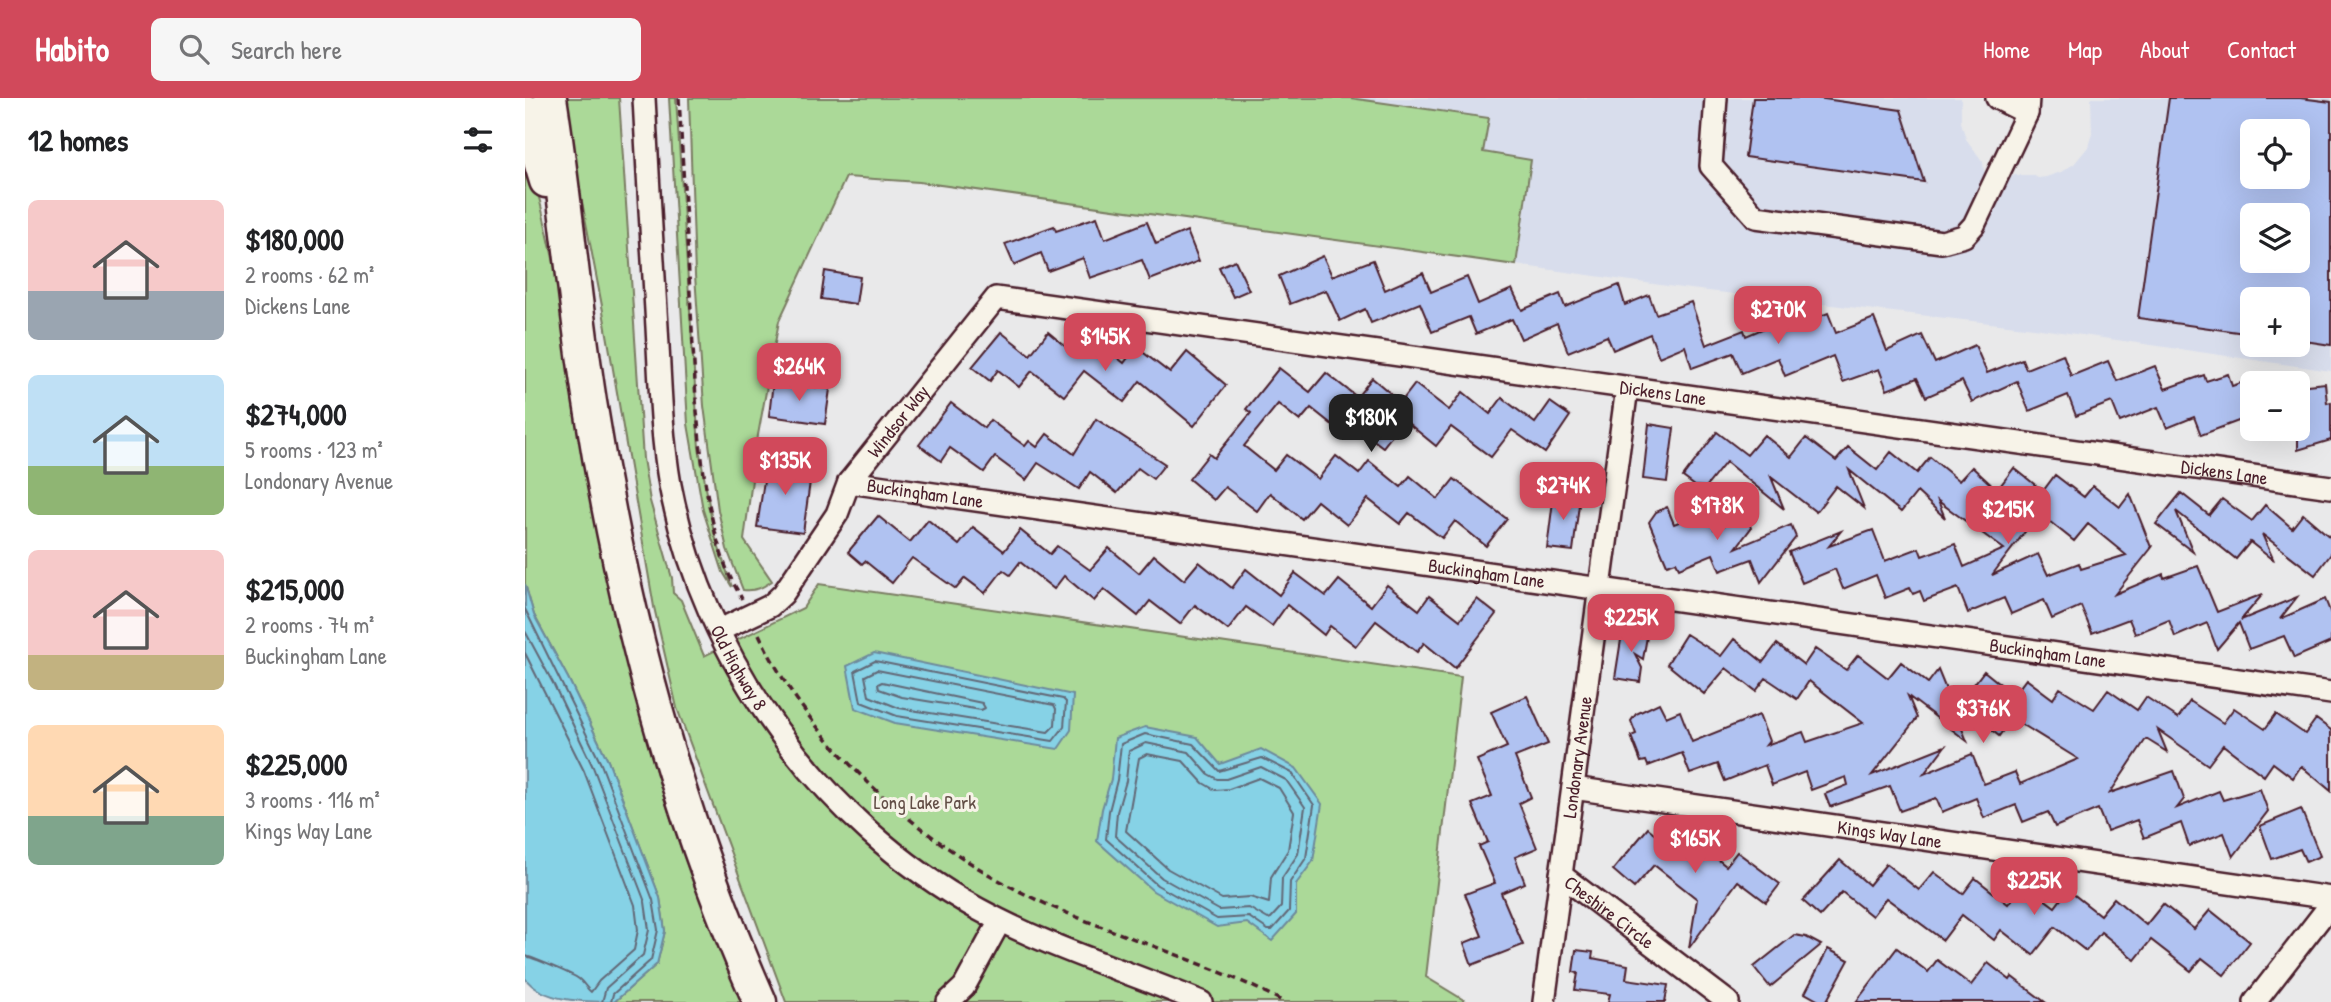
<!DOCTYPE html>
<html lang="en">
<head>
<meta charset="utf-8">
<style>
	:root { --surface:#fff; --page:#f6f6f6; --text:#202124; --muted:#757577; --accent:#d1495b }
	body { margin:0; font-family:"Patrick Hand",sans-serif; background:var(--page); color:var(--text); height:100vh; display:flex; flex-direction:column; font-size:26px; white-space:nowrap }
	* { box-sizing:border-box; margin:0 }
	p { font-size:23px; color:var(--muted) }
	.icon { flex:none; width:38px; height:38px; fill:none; stroke:currentColor; stroke-width:2; stroke-linecap:round; stroke-linejoin:round }
	.map { position:relative; flex:1; overflow:hidden }
	.panel { display:flex; flex-direction:column; background:var(--surface); width:525px }
	.panel>* { flex:none }
	.fabs { position:absolute; left:1715px; top:21px; display:grid; gap:14px }
	.fabs a { display:grid; place-items:center; width:70px; height:70px; border-radius:10px; background:var(--surface); box-shadow:0 7px 28px #0002; font-size:35px }
	.price { position:absolute; translate:-50% -60px; padding:0 16px; border-radius:14px; background:var(--accent); color:#fff; font-size:23px; line-height:46px; filter:drop-shadow(0 2px 4px #0008) }
	.price::after { content:''; position:absolute; left:50%; top:42px; width:21px; height:16px; margin-left:-10px; background:inherit; clip-path:polygon(0 0,100% 0,50% 100%) }
	.price.on { background:#222; color:#fff }
	ul { padding:0; list-style:none }
	li { display:flex; align-items:center; gap:21px; height:175px; padding:0 28px }
	li span { display:grid; place-items:center; flex:none; width:196px; height:140px; border-radius:10px; color:#555 }
	li>.icon { margin-inline-start:auto }
	span .icon { width:84px; height:84px; fill:#fffc; stroke-width:1 }
	li b { font-size:30px }
	h2 { display:flex; justify-content:space-between; align-items:center; height:84px; padding:0 28px; font-size:30px }
	header { display:flex; align-items:center; gap:42px; box-sizing:border-box; height:98px; padding:0 35px; background:var(--accent); color:#fff }
	header strong { font-size:33px }
	nav { display:flex; gap:38px; margin-inline-start:auto; font-size:24px }
	.search { width:490px; height:63px; background:var(--page); display:flex; align-items:center; gap:18px; box-sizing:border-box; padding:0 24px; border-radius:10px; color:var(--muted); font-size:26px }
	main { display:flex; flex:1; min-height:0 }
	.map>svg:first-child { display:block }
</style>
</head>
<body>
<header>
<strong>Habito</strong>
<div class="search"><svg class="icon" aria-label="search" viewBox="0 0 24 24"><circle cx="10" cy="10" r="6"/><path d="M15 15l6 6"/></svg>Search here</div>
<nav><a>Home</a><a>Map</a><a>About</a><a>Contact</a></nav>
</header>
<main>
<section class="panel">
<h2>12 homes<svg class="icon" aria-label="filters" viewBox="0 0 24 24"><path d="M4 7h16M4 17h16"/><circle cx="9" cy="7" r="2"/><circle cx="15" cy="17" r="2"/></svg></h2>
<ul>
<li><span style="background:linear-gradient(#f6c9c9 65%,#9aa5b1 0)"><svg class="icon" aria-label="home" viewBox="0 0 24 24"><path d="M3 11l9-7 9 7M6 9v11h12V9"/></svg></span><div><b>$180,000</b><p>2 rooms · 62 m²</p><p>Dickens Lane</p></div></li>
<li><span style="background:linear-gradient(#bfe0f5 65%,#8fb573 0)"><svg class="icon" aria-label="home" viewBox="0 0 24 24"><path d="M3 11l9-7 9 7M6 9v11h12V9"/></svg></span><div><b>$274,000</b><p>5 rooms · 123 m²</p><p>Londonary Avenue</p></div></li>
<li><span style="background:linear-gradient(#f6c9c9 75%,#c2b280 0)"><svg class="icon" aria-label="home" viewBox="0 0 24 24"><path d="M3 11l9-7 9 7M6 9v11h12V9"/></svg></span><div><b>$215,000</b><p>2 rooms · 74 m²</p><p>Buckingham Lane</p></div></li>
<li><span style="background:linear-gradient(#ffd9b3 65%,#7fa58c 0)"><svg class="icon" aria-label="home" viewBox="0 0 24 24"><path d="M3 11l9-7 9 7M6 9v11h12V9"/></svg></span><div><b>$225,000</b><p>3 rooms · 116 m²</p><p>Kings Way Lane</p></div></li>
</ul>
</section>
<div class="map">
<svg width="1806" height="904" viewBox="0 0 1806 904">
	<rect width="100%" height="100%" fill="#e9e9ea"/>
	<filter id="ink" filterUnits="userSpaceOnUse"><feTurbulence type="fractalNoise" baseFrequency=".0143" numOctaves="2"/><feDisplacementMap in="SourceGraphic" scale="14" xChannelSelector="R" yChannelSelector="G"/><feConvolveMatrix kernelMatrix="1 2 1 2 8 2 1 2 1" color-interpolation-filters="sRGB"/></filter>
	<g filter="url(#ink)">
		<path fill="#d8ddec" fill-rule="evenodd" d="M825,0H1436V24L1441,41L1458,64L1459,73L1483,81L1489,77H1508L1513,80L1521,79L1536,74L1549,66L1563,49L1567,35L1566,0H1806V273L1509,230L1157,190L991,167L1006,62L957,54L963,20ZM1727,33H1773V79H1727ZM1727,117H1773V163H1727ZM1727,201H1773V247H1727Z"/>
		<g fill="#abd998" stroke="#7a7c62" stroke-width="2">
			<path d="M37,0H94L118,361L125,403L147,480L148,495L156,502L179,558L278,510L294,486L936,579L901,879L942,904H261L152,610L129,509L78,213Z"/>
			<path d="M144,0H151L174,350L189,435L207,489L198,474L178,412L163,326Z"/>
			<path d="M164,0H825L964,20L958,54L1006,62L991,167L394,84L321,79L254,223L233,337L219,442L247,483C237,490 231,493 218,492L202,451L193,412L179,308L170,177Z"/>
			<path d="M0,48C48,211 61,382 98,547C125,671 166,788 217,904H89L132,866L140,833L135,800L83,663L43,580L9,517L0,486Z"/>
		</g>
		<g fill="#86d2e6" stroke="#6e8a9b" stroke-width="2">
			<path d="M0,486L9,517L43,580L83,663L135,800L140,833L132,866L89,904C61,904 17,904 0,880Z"/>
			<path d="M349,555L548,597L546,632L533,651L370,625L330,610L322,568Z"/>
			<path d="M620,629L672,639L695,666L736,651L771,670L797,706L788,763L771,786V816L747,843L722,825L692,829L628,793L572,743L577,711L586,681L590,640Z"/>
		</g>
		<g fill="none" stroke-linecap="round" stroke-linejoin="round">
			<g stroke="#626776" stroke-width="2">
				<path d="M0,511L76,666L128,802L133,832L126,862L88,896L86,904"/>
				<path d="M0,533L29,587L68,669L120,804L124,832L118,857L81,890L77,904"/>
				<path d="M0,555L59,673L110,807L113,832L109,852L74,883L66,894C61,890 59,885 54,881C49,877 7,859 0,858"/>
				<path d="M350,563L538,601L541,604L539,629L528,643L372,618L336,604L330,573Z"/>
				<path d="M352,572L529,607L531,611L530,627L523,634L374,610L344,598L340,578Z"/>
				<path d="M357,584L457,605L460,610L456,612L377,599L354,591L353,586Z"/>
				<path d="M620,636L668,646L694,673L737,660L767,675L789,707L781,760L765,784L764,813L747,832H743L724,819L692,821L632,787L581,741L584,713L592,682L596,646Z"/>
				<path d="M621,645L664,654L683,676L692,681H701L736,669L761,682L780,709L773,756L757,780L756,809L746,820L743,821L724,810L694,812L637,780L590,738L592,714L601,683L604,653Z"/>
				<path d="M622,656L658,663L678,685L690,692L704,691L734,680L754,690L769,714L763,752L746,779L744,805L725,799L697,801L643,771L601,733L614,660Z"/>
			</g>
		</g>
		<g fill="#b0c2f1" stroke="#4a1f2b" stroke-width="2" fill-rule="evenodd">
			<path d="M1228,0H1292L1376,12L1399,84L1220,59Z"/>
			<path d="M1644,0H1775L1806,4V247L1773,242V201H1727V236L1613,220ZM1727,33H1773V79H1727ZM1727,117H1773V163H1727Z"/>
			<path d="M572,119L580,141L622,124L631,146L662,133L674,163L625,182L617,162L565,180L558,160L523,173L516,155L489,167L480,146L529,128L531,133Z"/>
			<path d="M798,158L807,178L848,162L860,192L898,175L906,194L942,179L953,206L987,191L997,212L1035,196L1040,209L1094,187L1100,207L1124,197L1131,216L1166,204L1181,247L1219,232L1221,238L1263,220L1266,230L1303,215L1311,235L1349,220L1362,253L1397,237L1410,265L1450,247L1462,275L1497,261L1501,271L1538,256L1546,278L1583,263L1592,283L1630,268L1640,291L1679,277L1681,283L1703,276L1707,288L1722,283L1727,296V318L1676,337L1669,319L1642,330L1633,309L1595,324L1587,304L1551,318L1543,297L1504,313L1492,283L1447,304L1437,283L1401,299L1392,280L1362,292L1354,271L1318,284L1308,258L1260,278L1253,260L1217,275L1208,255L1167,270L1160,248L1134,259L1125,236L1088,252L1082,238L1043,254L1032,225L996,241L987,221L951,236L944,219L907,234L895,205L846,225L840,211L815,223L801,192L765,206L754,178Z"/>
			<path d="M710,162L724,192L708,199L694,169Z"/>
			<path d="M300,173L335,179L331,206L296,201Z"/>
			<path d="M476,234L505,257L523,234L553,259L568,240L599,265L611,249L645,275L662,254L701,287L669,328L615,283L599,304L559,273L539,298L507,273L494,289L473,272L465,283L447,269Z"/>
			<path d="M754,270L785,294L801,275L832,299L847,280L876,304L890,286L924,312L938,294L965,316L977,300L1010,325L1025,304L1045,318L1020,355L987,332L966,359L926,329L911,348L879,322L858,349L827,326L819,336L786,310L775,323L753,306L719,348L749,372L761,357L793,381L811,358L834,376L844,363L876,389L885,378L913,401L929,381L982,421L961,448L930,423L917,440L884,415L875,426L843,401L822,427L792,403L777,421L745,395L732,413L700,389L689,402L664,381L684,356L689,360L726,315L721,311Z"/>
			<path d="M248,284L305,291L300,326L244,318Z"/>
			<path d="M1800,285L1802,305L1806,304V342L1773,352V288Z"/>
			<path d="M426,305L459,330L465,322L500,348L504,343L512,349L522,336L549,356L571,321L640,366L628,381L613,370L592,395L565,374L554,391L513,365L501,382L470,359L459,374L425,350L416,363L394,347Z"/>
			<path d="M1124,326L1149,330L1142,384L1118,381Z"/>
			<path d="M1192,334L1222,357L1239,337L1266,359L1281,340L1311,363L1323,349L1352,372L1366,354L1392,375L1405,359L1434,383L1447,369L1472,392L1489,370L1518,393L1530,377L1559,399L1568,388L1595,409L1605,396L1626,449L1628,448L1590,496L1638,476L1639,480L1673,468L1692,514L1738,496L1716,522L1772,499L1755,521L1800,501L1806,516V544L1769,560L1759,538L1724,551L1714,525L1692,551L1682,525L1650,539L1644,522L1610,536L1604,521L1567,535L1556,508L1527,521L1519,502L1486,516L1479,500L1443,515L1433,490L1399,503L1395,493L1388,496L1385,490L1360,500L1351,477L1318,491L1310,471L1277,485L1264,454L1316,433L1304,448L1348,432L1360,463L1394,450L1397,458L1430,446L1439,469L1479,451L1413,403L1420,420L1392,394L1376,414L1324,372L1339,410L1311,388L1291,414L1246,379L1259,411L1201,364L1181,389L1170,388L1158,379ZM1485,392L1549,443L1563,426L1601,457L1556,471L1554,465L1523,477L1513,456L1467,477L1502,431Z"/>
			<path d="M242,363L287,369L278,435L232,429Z"/>
			<path d="M1029,395L1055,399L1048,453L1022,450Z"/>
			<path d="M1656,395L1684,417L1697,401L1727,423L1740,407L1767,430L1778,416L1806,440V456L1790,477L1737,436L1749,463L1725,444L1711,461L1651,413L1668,454L1631,426Z"/>
			<path d="M1142,409L1149,426L1182,413L1189,431L1222,419L1226,430L1211,450L1266,427L1271,439L1236,484L1227,461L1195,473L1188,456L1154,470L1151,464L1142,467L1124,424L1131,414Z"/>
			<path d="M353,418L385,444L403,422L434,447L448,429L479,453L495,432L525,456L532,448L565,472L584,450L614,475L629,457L659,482L674,464L707,490L721,471L754,497L770,475L801,498L814,482L846,508L862,487L894,512L904,498L935,522L952,501L971,516L930,570L899,545L892,554L851,523L831,548L805,528L799,537L762,507L747,528L721,509L703,532L670,507L655,526L625,503L613,518L579,491L569,503L539,478L529,491L495,464L485,477L478,472L460,495L440,480L431,491L387,460L367,485L340,463L337,466L323,454Z"/>
			<path d="M1098,529L1123,533L1118,561L1110,556L1117,570L1115,584L1090,580Z"/>
			<path d="M1161,536L1196,558L1209,541L1238,564L1252,546L1279,567L1290,551L1321,572L1333,557L1363,580L1376,564L1403,585L1413,572L1442,643L1383,598L1392,620L1347,677L1420,648L1399,676L1447,656L1459,686L1490,674L1495,686L1553,661L1487,620L1474,638L1434,606L1459,573L1489,597L1501,581L1528,601L1535,590L1569,611L1583,592L1612,612L1621,599L1653,620L1665,603L1698,625L1709,610L1740,631L1751,616L1780,636L1791,621L1806,632V693L1776,668L1768,680L1748,665L1739,678L1698,647L1683,667L1633,632L1642,654L1621,641L1585,695L1649,673L1659,701L1652,710L1694,693L1698,702L1735,691L1743,713L1708,759L1699,735L1664,748L1656,725L1619,740L1612,722L1582,733L1573,711L1530,729L1523,714L1498,724L1491,707L1459,720L1451,700L1417,714L1411,700L1375,713L1365,688L1305,709L1300,696L1323,687L1321,679L1286,692L1280,674L1247,687L1240,667L1200,683L1193,666L1165,676L1157,655L1123,668L1121,663L1116,664L1106,638L1111,636L1106,623L1111,616L1134,605L1141,619L1155,613L1167,644L1234,617L1244,643L1241,647L1278,634L1282,644L1338,625L1284,583L1272,601L1241,580L1231,593L1201,570L1179,596L1142,566Z"/>
			<path d="M1002,598L1023,646L990,659L1006,699L994,705L1012,750L990,759L1000,785L976,795L998,847L947,867L939,845L957,838L940,796L970,785L954,748L963,744L947,706L967,698L952,662L982,649L966,614Z"/>
			<path d="M1776,711L1795,758L1781,764L1775,751L1747,761L1735,728Z"/>
			<path d="M1123,730L1160,761L1173,745L1201,768L1212,754L1255,786L1241,804L1213,783L1164,850L1172,801L1129,767L1109,790L1088,772Z"/>
			<path d="M1315,762L1344,787L1361,766L1394,792L1409,774L1438,796L1450,780L1483,806L1499,786L1530,809L1543,792L1575,817L1589,800L1621,827L1638,806L1669,831L1685,812L1725,844L1699,877L1677,860L1666,873L1626,842L1610,862L1576,834L1561,853L1530,829L1508,857L1476,832L1469,842L1437,817L1418,842L1361,800L1347,818L1317,794L1295,818L1278,803Z"/>
			<path d="M1269,837L1281,839L1296,847L1245,889L1229,869Z"/>
			<path d="M1372,850L1403,874L1412,862L1446,887L1463,865L1485,882L1487,879L1520,904H1331Z"/>
			<path d="M1303,851L1324,862L1301,904H1296L1280,895Z"/>
			<path d="M1051,852L1068,854L1067,860L1103,867L1101,881L1143,887L1140,904H1083L1085,896L1050,892L1053,875L1048,874Z"/>
		</g>
		<g fill="none" stroke-linecap="round" stroke-linejoin="round">
			<defs>
				<g id="minor">
					<path id="s1" d="M119,0C123,76 127,153 132,229C135,282 136,335 145,387C179,563 297,725 453,811C524,850 602,873 676,904"/>
					<path d="M1191,0L1186,68L1231,119L1417,144L1439,138L1449,127L1502,15L1503,0"/>
					<path d="M1472,0L1502,15"/>
					<path id="s2" d="M324,384L1806,595"/>
					<path id="s3" d="M195,532L245,508L258,496L312,416L324,384L471,200L1806,389"/>
					<path id="s4" d="M1048,690L1806,800"/>
					<path id="s5" d="M1036,777L1102,290"/>
					<path d="M423,904L439,889L475,823"/>
					<path id="s6" d="M1019,904L1036,777L1203,904"/>
					<path d="M1730,904L1806,806"/>
				</g>
				<g id="highway">
					<path d="M25,0C41,101 49,203 65,304C97,509 151,714 235,904"/>
					<path d="M0,13L21,83"/>
				</g>
			</defs>
			<use href="#minor" stroke="#4a1f2b" stroke-width="26"/>
			<use href="#highway" stroke="#4a1f2b" stroke-width="37"/>
			<g stroke="#4a1f2b" stroke-width="3.5" stroke-dasharray="7 5" stroke-linecap="butt">
				<path d="M154,0L171,302C176,359 182,419 202,472C206,482 212,491 217,501"/>
				<path d="M234,536C288,653 407,755 523,807C601,841 684,864 759,904"/>
			</g>
			<use href="#minor" stroke="#f7f3e8" stroke-width="21"/>
			<use href="#highway" stroke="#f7f3e8" stroke-width="32"/>
		</g>
	</g>
	<g text-anchor="middle" stroke-width="6" stroke-linejoin="round" paint-order="stroke">
		<g font-size="19" fill="#4a1f2b" stroke="#f7f3e8">
			<text dy="7" stroke="none"><textPath href="#s3" startOffset="1113">Dickens Lane</textPath></text>
			<text dy="7" stroke="none"><textPath href="#s3" startOffset="282">Windsor Way</textPath></text>
			<text dy="7" stroke="none"><textPath href="#s3" startOffset="1680">Dickens Lane</textPath></text>
			<text dy="7" stroke="none"><textPath href="#s2" startOffset="77">Buckingham Lane</textPath></text>
			<text dy="7" stroke="none"><textPath href="#s2" startOffset="644">Buckingham Lane</textPath></text>
			<text dy="7" stroke="none"><textPath href="#s2" startOffset="1211">Buckingham Lane</textPath></text>
			<text dy="7" stroke="none"><textPath href="#s1" startOffset="584">Old Highway 8</textPath></text>
			<text dy="7" stroke="none"><textPath href="#s5" startOffset="119">Londonary Avenue</textPath></text>
			<text dy="7" stroke="none"><textPath href="#s4" startOffset="320">Kings Way Lane</textPath></text>
			<text dy="7" stroke="none"><textPath href="#s6" startOffset="189">Cheshire Circle</textPath></text>
		</g>
		<g font-size="19" fill="#624e46" stroke="#f7f3e8">
			<text x="400" y="711">Long Lake Park</text>
		</g>
	</g>
</svg>
<div class="fabs">
<a><svg class="icon" aria-label="locate" viewBox="0 0 24 24"><circle cx="12" cy="12" r="6"/><path d="M12 2v4M12 18v4M2 12h4M18 12h4"/></svg></a>
<a><svg class="icon" aria-label="layers" viewBox="0 0 24 24"><path d="M12 4l9 5-9 5-9-5zM3 14l9 5 9-5"/></svg></a>
<a>+</a>
<a>−</a>
</div>
<b class="price" style="left:1253px;top:248px">$270K</b>
<b class="price" style="left:580px;top:275px">$145K</b>
<b class="price" style="left:274px;top:305px">$264K</b>
<b class="price on" style="left:846px;top:356px">$180K</b>
<b class="price" style="left:260px;top:399px">$135K</b>
<b class="price" style="left:1038px;top:424px">$274K</b>
<b class="price" style="left:1192px;top:444px">$178K</b>
<b class="price" style="left:1483px;top:448px">$215K</b>
<b class="price" style="left:1106px;top:556px">$225K</b>
<b class="price" style="left:1458px;top:647px">$376K</b>
<b class="price" style="left:1170px;top:777px">$165K</b>
<b class="price" style="left:1509px;top:819px">$225K</b>
</div>
</main>
</body>
</html>
